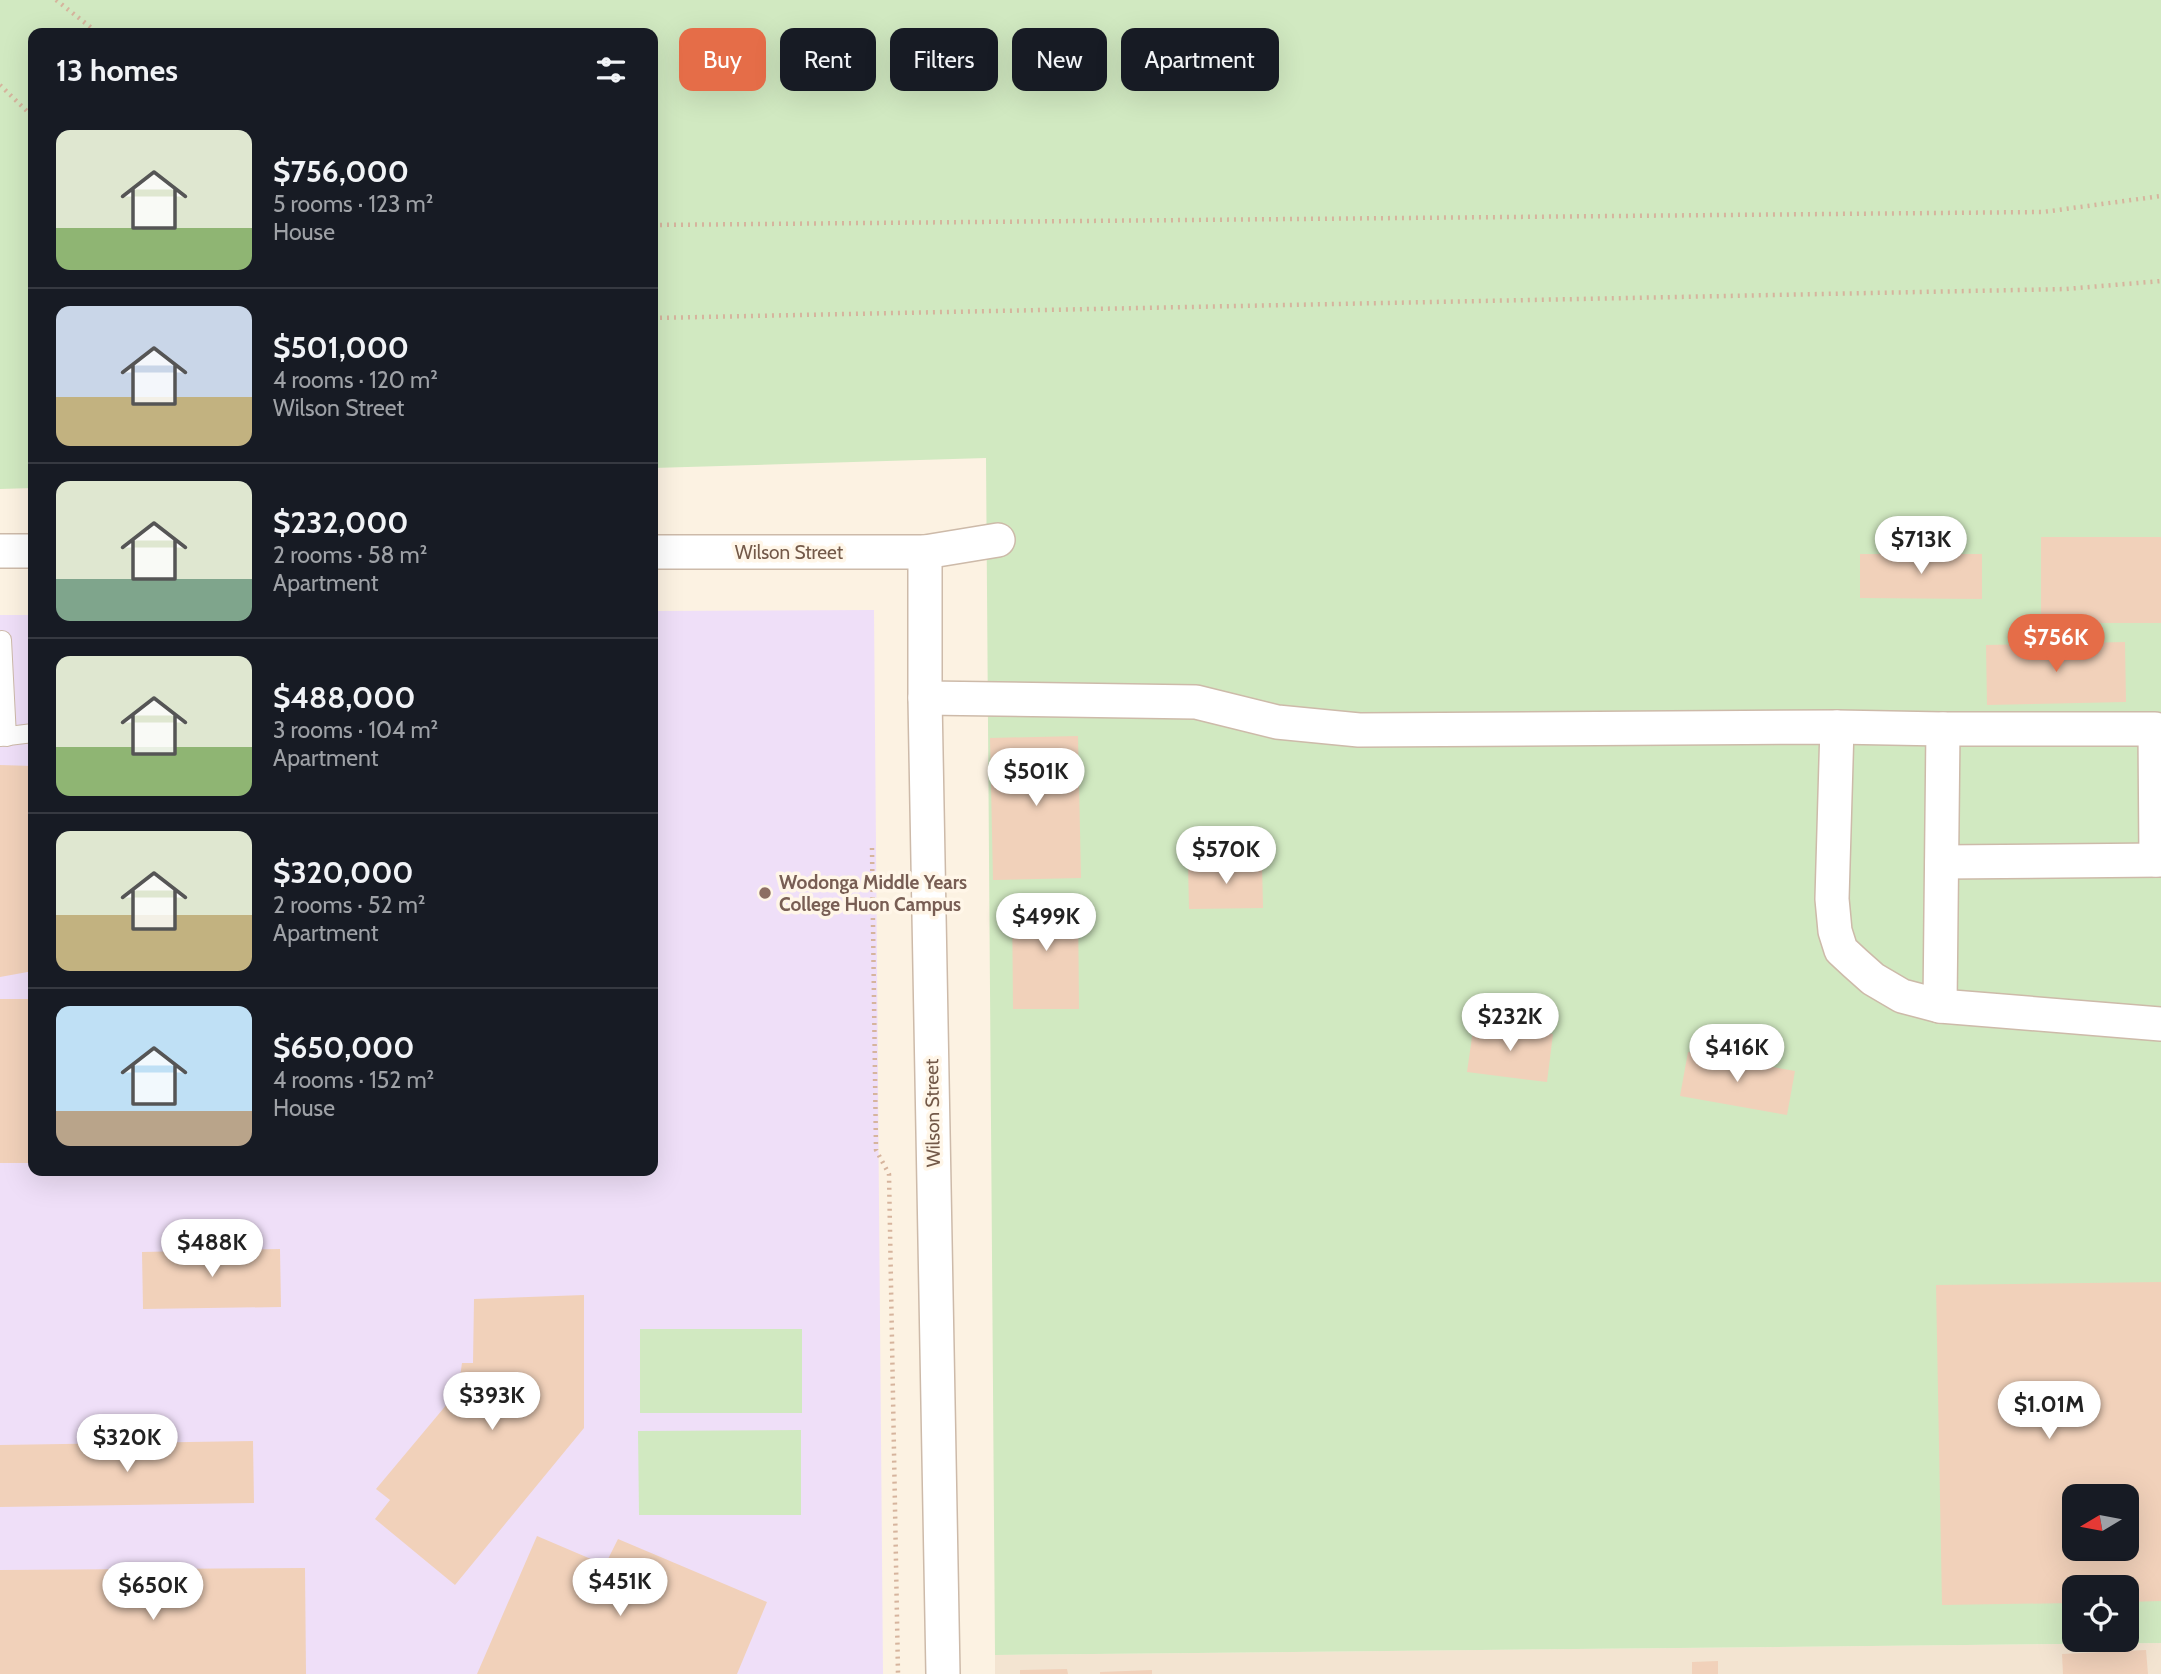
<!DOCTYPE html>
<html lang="en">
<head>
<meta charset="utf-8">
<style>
	:root { --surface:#171b24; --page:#242831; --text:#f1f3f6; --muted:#9ea1a6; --line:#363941; --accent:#e56d48 }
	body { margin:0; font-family:Cabin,sans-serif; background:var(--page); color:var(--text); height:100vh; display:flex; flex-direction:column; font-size:26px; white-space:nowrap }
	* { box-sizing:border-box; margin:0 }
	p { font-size:23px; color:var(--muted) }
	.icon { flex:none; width:38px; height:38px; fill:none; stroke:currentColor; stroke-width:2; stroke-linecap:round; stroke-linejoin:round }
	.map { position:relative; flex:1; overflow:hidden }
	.details { position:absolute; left:28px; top:28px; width:630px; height:1148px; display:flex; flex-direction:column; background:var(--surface); border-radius:14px; box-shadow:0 7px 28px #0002 }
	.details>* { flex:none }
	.banner { position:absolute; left:679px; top:28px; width:665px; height:63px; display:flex; gap:14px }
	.needle { width:46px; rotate:260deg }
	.fabs { position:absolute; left:2062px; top:1484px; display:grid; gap:14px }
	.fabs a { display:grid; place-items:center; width:77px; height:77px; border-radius:14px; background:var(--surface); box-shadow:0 7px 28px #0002; font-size:35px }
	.price { position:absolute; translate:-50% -60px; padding:0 16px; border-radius:24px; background:#fff; color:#222; font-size:23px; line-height:46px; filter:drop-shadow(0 2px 4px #0008) }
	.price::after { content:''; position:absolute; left:50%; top:42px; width:21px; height:16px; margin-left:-10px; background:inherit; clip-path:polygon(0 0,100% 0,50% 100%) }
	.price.on { background:var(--accent); color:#fff }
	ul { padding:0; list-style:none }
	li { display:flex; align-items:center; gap:21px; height:175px; padding:0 28px }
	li+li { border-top:2px solid var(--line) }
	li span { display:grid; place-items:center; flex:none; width:196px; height:140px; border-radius:14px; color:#555 }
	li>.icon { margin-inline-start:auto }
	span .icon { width:84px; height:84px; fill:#fffc; stroke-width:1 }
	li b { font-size:30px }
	h2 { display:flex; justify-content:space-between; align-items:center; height:84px; padding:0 28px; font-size:30px }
	.pill { padding:0 24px; border-radius:14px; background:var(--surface); box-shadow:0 7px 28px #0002; font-size:24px; line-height:63px }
	.pill.on { background:var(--accent); color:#fff }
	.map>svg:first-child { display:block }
</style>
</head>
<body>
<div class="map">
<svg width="2161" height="1674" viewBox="0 0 2161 1674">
	<rect width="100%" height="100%" fill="#fcf2e2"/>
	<path fill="#f3e4d1" d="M2161,1643V1674H995V1655Z"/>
	<path fill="#efdff8" d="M874,610L883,1674H0V615H33V1171H653V611Z"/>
	<g fill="#d1e9c1" fill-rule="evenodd">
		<path d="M0,0H2161V1643L995,1655L986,458L653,468V33H33V488L0,489ZM2074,1496H2126V1549H2074ZM2074,1587H2126V1640H2074Z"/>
		<rect x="640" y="1329" width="162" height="84"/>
		<path d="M801,1430V1515H639L638,1431Z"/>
	</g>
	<g fill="#f1d1ba" fill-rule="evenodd">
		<rect x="2041" y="537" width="120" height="86"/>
		<path d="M1860,554H1982V599L1860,598Z"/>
		<path d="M2125,642L2126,702L1987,705L1986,645Z"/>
		<path d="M1078,736L1081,878L993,880L990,738Z"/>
		<path d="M0,765L33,766V971L0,977Z"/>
		<path d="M1262,863L1263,908L1189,909L1188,864Z"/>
		<path d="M1012,897H1078L1079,1009H1013Z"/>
		<rect x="0" y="999" width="33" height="164"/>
		<path d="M1474,1023L1553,1034L1547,1082L1467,1072Z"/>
		<path d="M1688,1052L1795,1071L1787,1115L1680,1096Z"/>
		<path d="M280,1249L281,1307L143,1309L142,1252Z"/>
		<path d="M2161,1282V1601L2126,1602V1587H2074V1603L1942,1605L1936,1285ZM2074,1496H2126V1549H2074Z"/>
		<path d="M584,1295V1428L455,1585L375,1519L390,1500L376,1489L458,1391L462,1363H473L474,1299Z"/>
		<path d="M253,1441L254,1503L0,1507V1445Z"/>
		<path d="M537,1536L605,1565L618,1539L767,1602L737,1674H477Z"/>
		<path d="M305,1568L306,1674H0V1570Z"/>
		<path d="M2146,1650L2148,1674H2063L2062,1654Z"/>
		<path d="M1718,1661V1674H1692V1662Z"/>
		<path d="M1067,1669L1068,1674H1020V1670Z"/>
		<path d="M1152,1670V1674H1100V1672Z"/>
	</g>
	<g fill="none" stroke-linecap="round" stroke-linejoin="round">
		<defs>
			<g id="lane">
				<path d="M2,640L7,737"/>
				<path d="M0,737L33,733"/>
			</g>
			<g id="street">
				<path d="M0,551H33"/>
				<path d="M653,552H925L998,540"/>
				<path d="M925,552V698L943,1674"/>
				<path d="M925,698L1196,702L1277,722L1359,730L1837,727L1943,729H2155L2156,860"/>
				<path d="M1837,727L1832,899L1835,931L1841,950L1855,963L1873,979L1902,996L1940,1006L2161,1024"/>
				<path d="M1942,862L2161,860"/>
				<path d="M1940,1006L1943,729"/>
			</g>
		</defs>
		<use href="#lane" stroke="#cdbaa9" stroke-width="20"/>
		<use href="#street" stroke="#cdbaa9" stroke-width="36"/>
		<g stroke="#d6b49d" stroke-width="4.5" stroke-dasharray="2 5" stroke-linecap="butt">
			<path d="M56,0L98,33"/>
			<path d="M0,85L33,117"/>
			<path d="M653,225L2043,212L2161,196"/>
			<path d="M653,318L2066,289L2161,281"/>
			<path d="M872,848L876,1150L889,1174L898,1674"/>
		</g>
		<use href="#lane" stroke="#fff" stroke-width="18"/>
		<use href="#street" stroke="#fff" stroke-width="33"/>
	</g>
	<circle fill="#8d6e63" stroke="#fff6e8" stroke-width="2.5" cx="765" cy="893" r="7"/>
	<g text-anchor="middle" stroke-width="7" stroke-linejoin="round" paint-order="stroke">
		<g font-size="19" fill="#735949" stroke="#fff6e8">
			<text x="789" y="559">Wilson Street</text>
			<text transform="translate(932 1113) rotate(-91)" y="7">Wilson Street</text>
		</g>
		<g font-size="19" font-weight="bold" fill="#785e54" stroke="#fff6e8" text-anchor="start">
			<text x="779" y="889">Wodonga Middle Years<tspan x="779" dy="22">College Huon Campus</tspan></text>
		</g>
	</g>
</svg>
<div class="fabs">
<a><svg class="needle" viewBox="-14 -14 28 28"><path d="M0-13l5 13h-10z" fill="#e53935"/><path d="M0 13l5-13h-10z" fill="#9ea1a6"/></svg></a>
<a><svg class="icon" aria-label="locate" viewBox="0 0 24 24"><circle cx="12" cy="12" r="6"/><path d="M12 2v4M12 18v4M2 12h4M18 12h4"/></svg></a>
</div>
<b class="price" style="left:1921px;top:576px">$713K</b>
<b class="price on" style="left:2056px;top:674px">$756K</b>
<b class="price" style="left:1036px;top:808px">$501K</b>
<b class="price" style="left:1226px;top:886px">$570K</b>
<b class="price" style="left:1046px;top:953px">$499K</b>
<b class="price" style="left:1510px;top:1053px">$232K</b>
<b class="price" style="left:1737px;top:1084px">$416K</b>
<b class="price" style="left:212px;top:1279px">$488K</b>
<b class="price" style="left:492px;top:1432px">$393K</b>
<b class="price" style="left:2049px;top:1441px">$1.01M</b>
<b class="price" style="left:127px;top:1474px">$320K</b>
<b class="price" style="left:620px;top:1618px">$451K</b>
<b class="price" style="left:153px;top:1622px">$650K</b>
<div class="banner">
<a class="pill on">Buy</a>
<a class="pill">Rent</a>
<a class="pill">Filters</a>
<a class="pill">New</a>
<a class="pill">Apartment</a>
</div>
<section class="details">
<h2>13 homes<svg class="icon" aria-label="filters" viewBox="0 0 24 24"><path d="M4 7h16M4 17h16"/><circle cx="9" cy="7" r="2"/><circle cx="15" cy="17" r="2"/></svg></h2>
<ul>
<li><span style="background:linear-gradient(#dfe7d0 70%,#8fb573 0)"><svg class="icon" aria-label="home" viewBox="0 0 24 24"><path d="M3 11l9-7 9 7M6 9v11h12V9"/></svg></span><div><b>$756,000</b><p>5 rooms · 123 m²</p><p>House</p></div></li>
<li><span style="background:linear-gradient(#c9d6e8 65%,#c2b280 0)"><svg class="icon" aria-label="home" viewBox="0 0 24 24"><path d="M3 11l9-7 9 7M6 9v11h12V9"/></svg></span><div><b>$501,000</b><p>4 rooms · 120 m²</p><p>Wilson Street</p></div></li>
<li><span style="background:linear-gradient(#dfe7d0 70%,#7fa58c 0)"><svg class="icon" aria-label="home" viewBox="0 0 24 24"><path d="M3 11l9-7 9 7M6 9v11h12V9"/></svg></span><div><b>$232,000</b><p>2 rooms · 58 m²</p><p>Apartment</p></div></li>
<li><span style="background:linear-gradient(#dfe7d0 65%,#8fb573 0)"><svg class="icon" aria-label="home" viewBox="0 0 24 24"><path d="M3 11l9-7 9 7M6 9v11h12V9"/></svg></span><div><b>$488,000</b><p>3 rooms · 104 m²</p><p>Apartment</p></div></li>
<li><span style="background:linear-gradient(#dfe7d0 60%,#c2b280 0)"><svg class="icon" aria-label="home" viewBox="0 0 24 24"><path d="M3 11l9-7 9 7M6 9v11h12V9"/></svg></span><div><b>$320,000</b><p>2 rooms · 52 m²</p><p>Apartment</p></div></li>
<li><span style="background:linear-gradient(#bfe0f5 75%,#b9a48a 0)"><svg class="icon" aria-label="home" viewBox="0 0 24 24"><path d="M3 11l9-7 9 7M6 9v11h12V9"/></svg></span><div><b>$650,000</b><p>4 rooms · 152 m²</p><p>House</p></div></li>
</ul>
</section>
</div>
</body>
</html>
